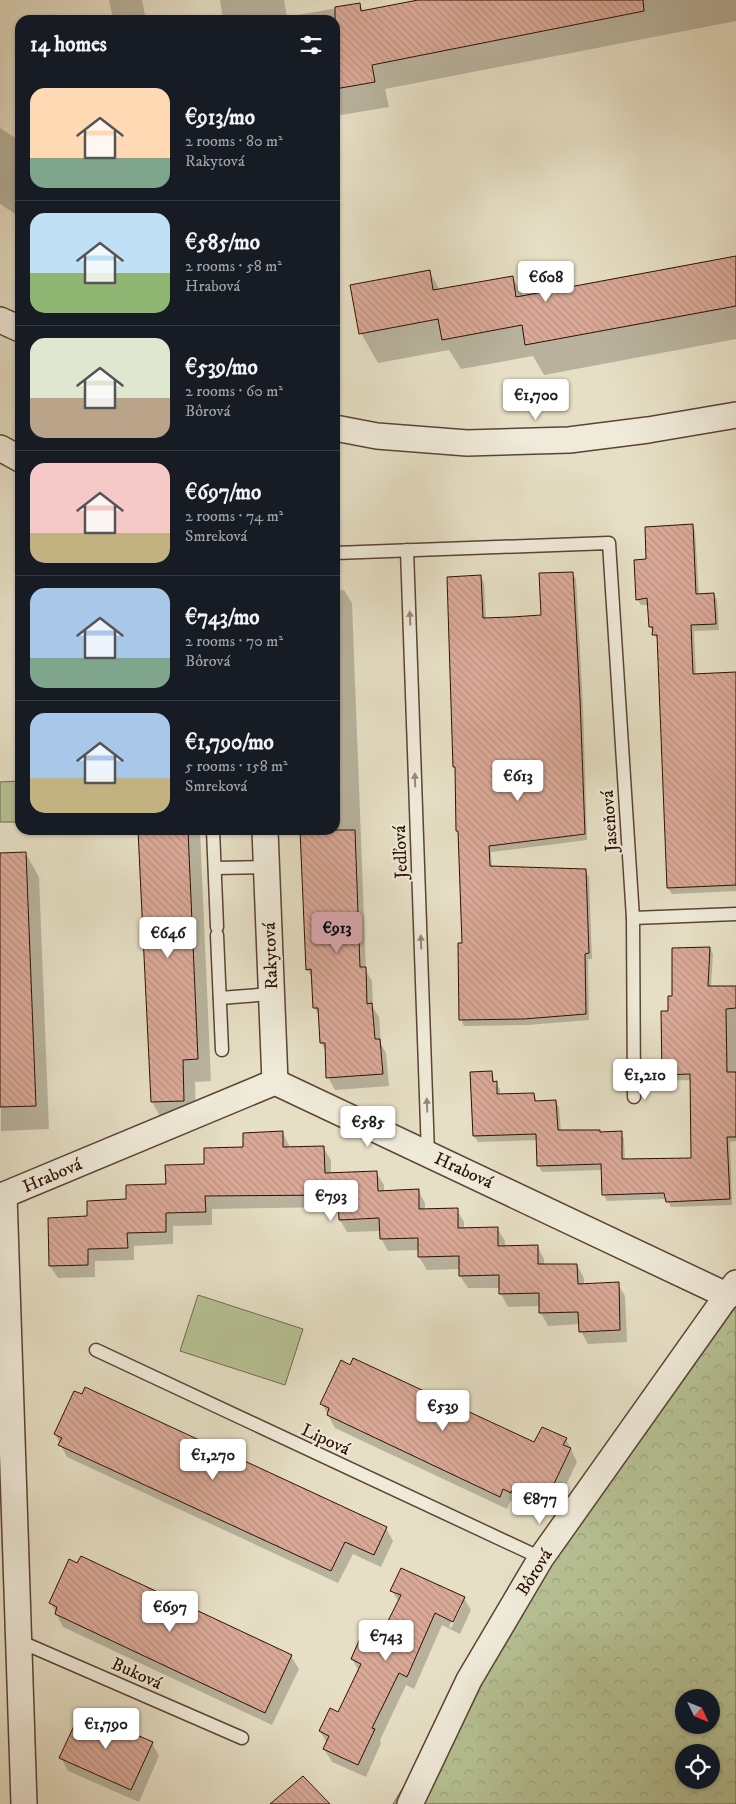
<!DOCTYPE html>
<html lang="en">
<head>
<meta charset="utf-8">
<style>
	:root { --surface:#171b24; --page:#242831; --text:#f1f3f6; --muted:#9ea1a6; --line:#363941; --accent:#c59692 }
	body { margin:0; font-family:"IM FELL DW Pica",serif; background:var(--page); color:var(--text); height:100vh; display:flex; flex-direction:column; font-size:19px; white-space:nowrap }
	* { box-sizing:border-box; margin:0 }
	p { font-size:16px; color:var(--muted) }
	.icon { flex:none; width:28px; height:28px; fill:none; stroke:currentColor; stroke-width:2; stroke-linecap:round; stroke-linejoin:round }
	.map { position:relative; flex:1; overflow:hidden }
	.side { position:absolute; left:15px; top:15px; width:325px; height:820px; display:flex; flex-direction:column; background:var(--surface); border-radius:15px; box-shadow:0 1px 4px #0004 }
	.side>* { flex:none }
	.needle { width:32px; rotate:133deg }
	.controls { position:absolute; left:675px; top:1689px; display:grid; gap:10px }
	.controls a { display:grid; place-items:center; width:45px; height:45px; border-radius:50%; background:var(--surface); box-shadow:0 1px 4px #0004; font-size:25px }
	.price { position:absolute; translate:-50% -42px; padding:0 11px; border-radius:5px; background:#fff; color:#222; font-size:16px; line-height:32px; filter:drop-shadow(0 1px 2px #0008) }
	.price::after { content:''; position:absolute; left:50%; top:30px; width:15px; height:11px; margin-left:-8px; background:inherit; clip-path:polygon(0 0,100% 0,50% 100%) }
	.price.active { background:var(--accent); color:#111 }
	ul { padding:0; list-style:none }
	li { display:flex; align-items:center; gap:15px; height:125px; padding:0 15px }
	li+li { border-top:1px solid var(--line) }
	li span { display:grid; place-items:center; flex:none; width:140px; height:100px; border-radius:15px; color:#555 }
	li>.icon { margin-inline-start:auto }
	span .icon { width:60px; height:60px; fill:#fffc; stroke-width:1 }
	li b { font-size:21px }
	h2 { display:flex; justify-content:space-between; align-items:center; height:60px; padding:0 15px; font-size:21px }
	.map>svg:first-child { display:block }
</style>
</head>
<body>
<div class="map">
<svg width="736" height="1804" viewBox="0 0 736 1804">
	<defs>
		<pattern id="forest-crowns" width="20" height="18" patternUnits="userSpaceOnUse" patternTransform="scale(1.25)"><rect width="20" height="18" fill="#b6c194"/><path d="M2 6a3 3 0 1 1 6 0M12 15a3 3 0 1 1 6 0" fill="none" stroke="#9da57e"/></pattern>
		<pattern id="building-back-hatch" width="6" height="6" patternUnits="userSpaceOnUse" patternTransform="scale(1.25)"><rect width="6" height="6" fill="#daa998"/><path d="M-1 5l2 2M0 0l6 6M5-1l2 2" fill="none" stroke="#bb9081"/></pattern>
	</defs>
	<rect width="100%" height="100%" fill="#e6dfc5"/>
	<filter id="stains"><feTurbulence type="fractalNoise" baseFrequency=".004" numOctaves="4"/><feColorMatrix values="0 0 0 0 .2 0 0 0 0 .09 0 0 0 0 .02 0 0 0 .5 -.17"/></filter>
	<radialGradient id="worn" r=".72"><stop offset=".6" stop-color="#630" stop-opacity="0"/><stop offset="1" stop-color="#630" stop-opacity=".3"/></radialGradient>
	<g fill="#b6c194" stroke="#72694b">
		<path d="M20,781V822H0V782Z"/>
		<path d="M198,1295L303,1329L285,1385L180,1351Z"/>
	</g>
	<path fill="url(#forest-crowns)" stroke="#72694b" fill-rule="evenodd" d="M736,1290V1804H393L535,1573ZM684,1698H711V1725H684ZM684,1752H711V1780H684Z"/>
	<g fill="#0003" fill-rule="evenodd">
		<path d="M109,0H142L146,20H113Z"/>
		<path d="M220,0H284L287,17L359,4L364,12L425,0H736V21L385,89L389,107L335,116V20H223Z"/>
		<path d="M0,128L20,141V217L0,204Z"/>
		<path d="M736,257V339L544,375L533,356L461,369L449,350L378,363L361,333L429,271L440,290L512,277L524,297Z"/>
		<path d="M692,525L695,531L699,595L714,594L717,600L719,630L694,631L696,675L736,673V891L672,894L668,888L658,641L650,627L649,605H641L637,599L647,561Z"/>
		<path d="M572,573L576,579L583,706L587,840L491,852L492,868L585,870L589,877L592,959H588L589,1020L528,1025L464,1026L461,1019L464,944L459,834L458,831L481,576L484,583L486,619L542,616Z"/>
		<path d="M344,590L352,603L366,971L372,981L373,1008L379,1017L381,1044L386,1053L389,1086L335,1090L328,1077L326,1052L321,1042L320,1017L314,1007L313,979L307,969L302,830H335V591Z"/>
		<path d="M140,830H200L211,1081L195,1082L196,1123L165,1125L152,1102Z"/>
		<path d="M26,854L39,877L49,1129L1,1131L0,855Z"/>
		<path d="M710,948L713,954L711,987H736V1141L730,1142L732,1205L671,1207L667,1199L607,1201L604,1195L602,1170L542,1172L539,1166L538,1140L478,1142L474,1136L491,1073L495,1083L500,1089V1096L534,1094L537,1102L555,1101L559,1107L561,1132H621L624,1139L625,1161L692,1159V1080L667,1081L664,1075L669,1012L673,997Z"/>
		<path d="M282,1132L289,1145V1148L323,1147L331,1160V1174L376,1172L384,1185V1192L418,1190L425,1203V1210H457L464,1222V1229L497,1228L505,1241V1247L537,1246L544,1259V1265H577L584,1278V1285L618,1284L625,1296L627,1342L588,1344L581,1331L580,1324L548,1326L541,1313L540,1306L508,1307L501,1294L500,1288H468L460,1276V1269L427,1270L419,1257V1250L388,1251L381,1238V1231L347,1232L340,1220L339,1207L212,1209V1225L173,1226V1244L134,1246V1260L95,1261V1277L58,1278L50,1266L89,1218L167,1185L206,1165Z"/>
		<path d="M322,1404L535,1444L566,1439L577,1462L557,1504L550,1501L547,1507L522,1496L518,1505L510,1501L507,1509L335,1428Z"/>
		<path d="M55,1434L386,1528L393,1541L381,1567L353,1554L338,1583L67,1457Z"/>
		<path d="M392,1591L464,1598L471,1610L460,1634L442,1625L414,1689L406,1685L380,1740L381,1743L366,1777L332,1762L324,1749L327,1743L320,1731L338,1713L359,1671L352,1659L378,1645L399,1602ZM460,1604H463L451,1628L449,1627Z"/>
		<path d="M51,1603L291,1656L299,1669L272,1725L63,1627Z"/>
		<path d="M152,1743L159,1756L139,1802L68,1771L61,1758Z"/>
	</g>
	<g fill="url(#building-back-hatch)" stroke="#2e1102">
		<path d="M418,0H643L644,11L372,65L375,82L335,89V7L360,3L361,11Z"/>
		<path d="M736,256V306L525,345L522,325L442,340L438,319L359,334L350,285L430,270L433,290L513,276L516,297Z"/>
		<path d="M693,524L696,594L714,593L716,624L691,625L693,674L736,672V885L667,888L657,635H652L653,627H649L647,598L636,600L634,560L646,559L645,527Z"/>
		<path d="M573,572L580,699L585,834L489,846L490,866L586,869L589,953L585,954L586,1014L524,1019L459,1020L458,943H462L458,831H456L455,767H453L447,577L481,575L483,618L512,617L541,615L539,573Z"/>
		<path d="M138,830H188L198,1059L183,1060L184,1101L151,1102Z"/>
		<path d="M300,830H355L360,967H366L367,1004L372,1003L375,1039H380L383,1074L326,1078L325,1043H320L318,1008H313L311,969L306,970Z"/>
		<path d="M26,852L36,1106L0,1107V853Z"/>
		<path d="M710,947L708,986H736V1008L726,1009L727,1072H736V1137H727L730,1199L666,1202L664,1193L602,1195L601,1164L537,1166L536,1134L473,1136L470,1072L492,1071L493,1082L497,1081V1094L534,1093L535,1101L556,1100L558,1130H600V1132L622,1131V1159L691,1158L690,1074L662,1075L661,1011H668V996H672V948Z"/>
		<path d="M283,1131V1147L324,1146L325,1173L377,1171L378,1191L419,1189V1209L458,1208V1228L498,1227V1246L538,1245V1264H577L578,1284L619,1282L620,1330L579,1332L578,1312L539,1313V1293L499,1294V1275L459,1276V1256L418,1257V1238L380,1239L379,1218L339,1220L338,1195L205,1196L206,1212L166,1213V1232L127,1233L128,1248L88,1249V1265L49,1266L48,1218L87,1216V1201L126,1199V1185L166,1184L165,1165L204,1164V1148L243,1147V1133Z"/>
		<path d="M353,1358L534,1442L542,1427L567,1438L563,1445L571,1448L550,1492L543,1489L540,1495L515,1484L511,1493L503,1489L500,1497L327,1415L329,1408L320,1404L341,1360L350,1365Z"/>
		<path d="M85,1387L387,1527L374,1555L345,1542L331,1571L58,1445L62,1438L54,1434L74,1391L82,1394Z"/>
		<path d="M81,1556L292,1655L265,1713L55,1614L57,1607L49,1603L69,1559L77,1563Z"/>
		<path d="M401,1568L465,1597L453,1622L435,1613L407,1677L399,1673L372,1728L375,1729L358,1765L323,1749L329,1736L319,1731L330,1708L338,1712L361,1664L351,1659L361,1636L377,1643L401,1595L390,1591Z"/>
		<path d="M81,1711L153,1742L131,1790L59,1758Z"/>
		<path d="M303,1776L330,1804H270Z"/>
	</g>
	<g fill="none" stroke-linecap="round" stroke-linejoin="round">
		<defs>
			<g id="lane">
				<path d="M407,550L428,1154"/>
				<path d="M335,553L609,543L633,918L634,1097"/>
				<path d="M213,830L217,927"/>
				<path d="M215,868L266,867"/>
				<path d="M633,918L736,914"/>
				<path d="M217,935L222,1050"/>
				<path d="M220,998L271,994"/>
				<path d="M96,1350L541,1558"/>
				<path d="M19,1641L242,1738"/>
			</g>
			<g id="street">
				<path d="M0,320L20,329"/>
				<path d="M335,428L377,436L467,443L569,440L648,430L736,415"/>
				<path d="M0,448L20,459"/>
				<path d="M265,830L275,1082"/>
				<path d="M4,1195L275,1082L728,1296"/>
				<path d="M4,1195L24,1804"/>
				<path d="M410,1804L469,1680L541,1558L736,1283"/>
			</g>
		</defs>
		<use href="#lane" stroke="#5c4433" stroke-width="15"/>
		<use href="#street" stroke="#5c4433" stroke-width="28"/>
		<use href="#lane" stroke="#efead9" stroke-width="12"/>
		<use href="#street" stroke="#efead9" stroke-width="25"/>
	</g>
	<defs><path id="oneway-solid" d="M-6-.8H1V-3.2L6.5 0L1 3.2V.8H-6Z" transform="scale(1.25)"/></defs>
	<g fill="#988878">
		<use href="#oneway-solid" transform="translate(410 618) rotate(-92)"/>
		<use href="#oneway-solid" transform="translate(415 780) rotate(-92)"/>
		<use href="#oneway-solid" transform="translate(421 942) rotate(-92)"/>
		<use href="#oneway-solid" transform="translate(427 1105) rotate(-92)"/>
	</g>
	<g text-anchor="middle" stroke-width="4.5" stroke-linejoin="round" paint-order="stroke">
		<g font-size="18" fill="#2e1102" stroke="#efead9">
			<text transform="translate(609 821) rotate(-94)" y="6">Jaseňová</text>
			<text transform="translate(400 852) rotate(-92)" y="6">Jedľová</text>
			<text transform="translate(270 956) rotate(-92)" y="6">Rakytová</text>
			<text transform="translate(464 1170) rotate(25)" y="6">Hrabová</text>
			<text transform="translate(52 1175) rotate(-23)" y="6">Hrabová</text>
			<text transform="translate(326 1439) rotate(25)" y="6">Lipová</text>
			<text transform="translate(534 1572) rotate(-58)" y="6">Bôrová</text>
			<text transform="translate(137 1673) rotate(24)" y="6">Buková</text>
		</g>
	</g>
	<rect width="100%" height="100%" filter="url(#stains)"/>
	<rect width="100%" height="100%" fill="url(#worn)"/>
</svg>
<div class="controls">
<a><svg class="needle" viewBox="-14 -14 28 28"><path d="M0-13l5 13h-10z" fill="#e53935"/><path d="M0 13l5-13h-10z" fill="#9ea1a6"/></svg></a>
<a><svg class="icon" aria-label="locate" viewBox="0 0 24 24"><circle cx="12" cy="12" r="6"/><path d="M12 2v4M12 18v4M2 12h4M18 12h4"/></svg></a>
</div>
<b class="price" style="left:546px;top:303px">€608</b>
<b class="price" style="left:536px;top:421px">€1,700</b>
<b class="price" style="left:518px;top:802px">€613</b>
<b class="price active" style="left:337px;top:954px">€913</b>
<b class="price" style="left:168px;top:959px">€646</b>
<b class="price" style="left:645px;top:1101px">€1,210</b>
<b class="price" style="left:368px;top:1148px">€585</b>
<b class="price" style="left:331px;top:1222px">€793</b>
<b class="price" style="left:443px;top:1432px">€539</b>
<b class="price" style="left:213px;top:1481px">€1,270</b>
<b class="price" style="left:540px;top:1525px">€877</b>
<b class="price" style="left:170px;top:1633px">€697</b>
<b class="price" style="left:386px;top:1662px">€743</b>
<b class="price" style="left:106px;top:1750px">€1,790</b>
<section class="side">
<h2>14 homes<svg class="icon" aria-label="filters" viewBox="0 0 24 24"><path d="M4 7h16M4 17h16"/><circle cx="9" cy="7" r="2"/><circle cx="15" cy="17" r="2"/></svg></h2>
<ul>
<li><span style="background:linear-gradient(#ffd9b3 70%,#7fa58c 0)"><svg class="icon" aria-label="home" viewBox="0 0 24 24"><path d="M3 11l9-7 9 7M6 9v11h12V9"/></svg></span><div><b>€913/mo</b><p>2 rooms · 80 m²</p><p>Rakytová</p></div></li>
<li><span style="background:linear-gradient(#bfe0f5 60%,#8fb573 0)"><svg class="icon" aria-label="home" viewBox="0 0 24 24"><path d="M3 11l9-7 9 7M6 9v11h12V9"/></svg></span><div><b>€585/mo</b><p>2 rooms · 58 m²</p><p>Hrabová</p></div></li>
<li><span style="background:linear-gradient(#dfe7d0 60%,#b9a48a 0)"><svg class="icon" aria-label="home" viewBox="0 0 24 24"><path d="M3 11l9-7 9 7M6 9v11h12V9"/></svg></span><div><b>€539/mo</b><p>2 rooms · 60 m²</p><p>Bôrová</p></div></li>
<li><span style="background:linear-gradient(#f6c9c9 70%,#c2b280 0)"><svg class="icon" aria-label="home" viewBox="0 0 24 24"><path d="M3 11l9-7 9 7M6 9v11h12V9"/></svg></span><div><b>€697/mo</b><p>2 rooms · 74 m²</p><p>Smreková</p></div></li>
<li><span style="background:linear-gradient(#a9c7e8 70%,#7fa58c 0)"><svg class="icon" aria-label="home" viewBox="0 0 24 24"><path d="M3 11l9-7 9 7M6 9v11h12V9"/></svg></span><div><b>€743/mo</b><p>2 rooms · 70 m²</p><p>Bôrová</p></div></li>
<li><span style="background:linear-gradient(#a9c7e8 65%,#c2b280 0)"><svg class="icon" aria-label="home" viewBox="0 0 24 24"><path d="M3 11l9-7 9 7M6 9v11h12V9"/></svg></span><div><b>€1,790/mo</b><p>5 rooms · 158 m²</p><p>Smreková</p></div></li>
</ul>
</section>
</div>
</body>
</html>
